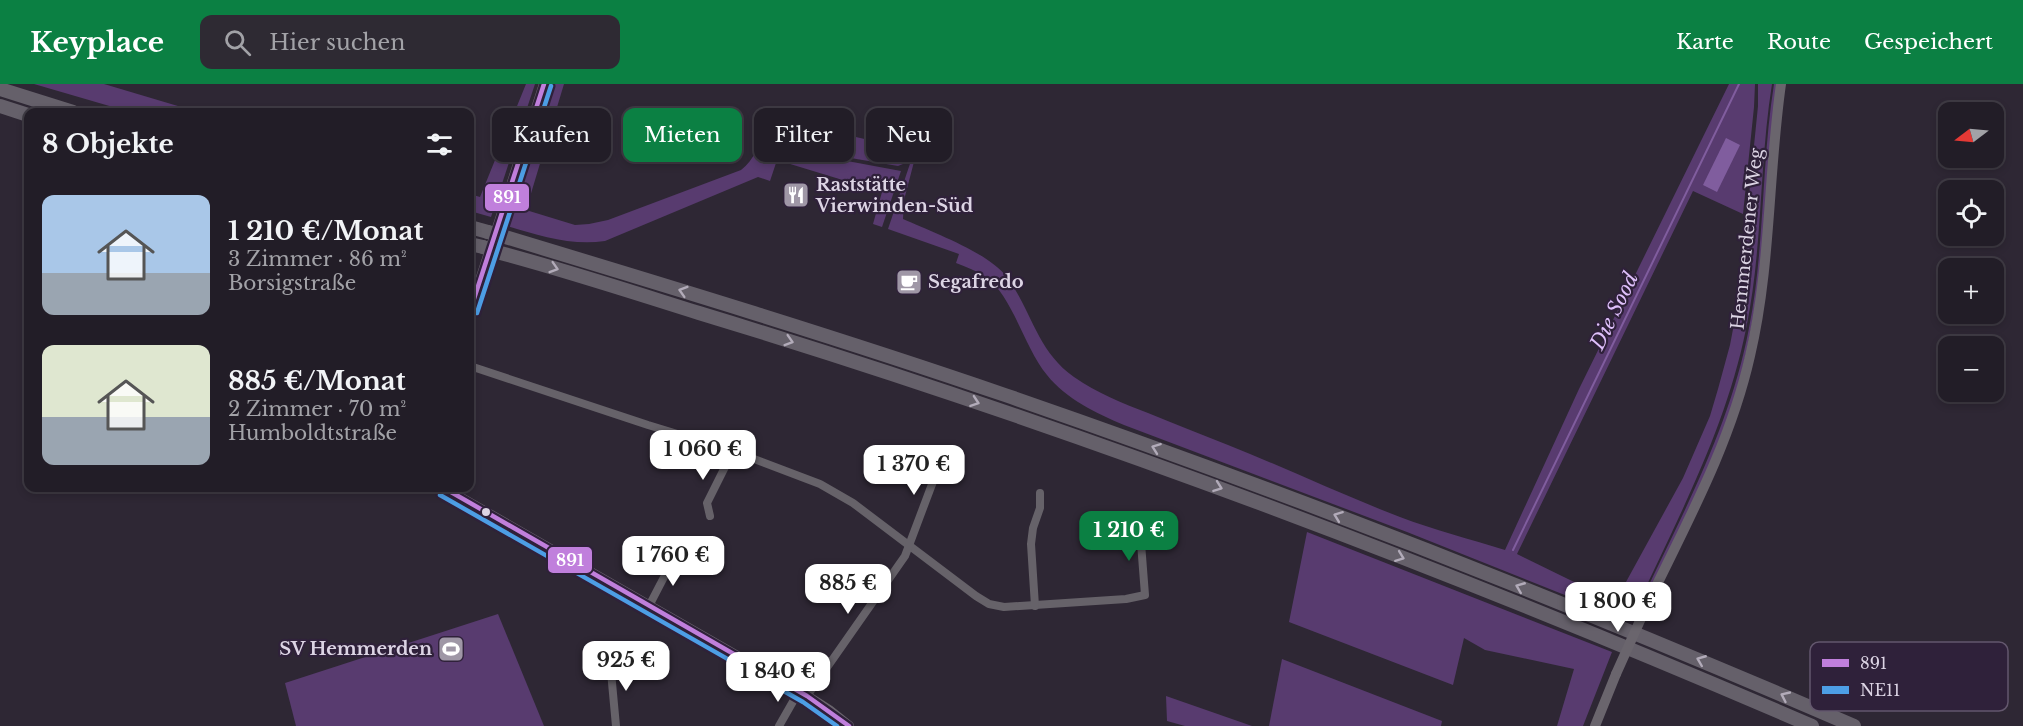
<!DOCTYPE html>
<html lang="de">
<head>
<meta charset="utf-8">
<style>
	:root { --surface:#221d27; --page:#2e2a33; --text:#f1f3f6; --muted:#a2a2a7; --line:#3f3b44; --accent:#0b8043 }
	body { margin:0; font-family:"Libre Baskerville",serif; background:var(--page); color:var(--text); height:100vh; display:flex; flex-direction:column; font-size:22px; white-space:nowrap }
	* { box-sizing:border-box; margin:0 }
	p { font-size:20px; color:var(--muted) }
	.icon { flex:none; width:33px; height:33px; fill:none; stroke:currentColor; stroke-width:2; stroke-linecap:round; stroke-linejoin:round }
	.map { position:relative; flex:1; overflow:hidden }
	.sheet { position:absolute; left:24px; top:24px; width:450px; height:384px; display:flex; flex-direction:column; background:var(--surface); border-radius:12px; box-shadow:0 3px 9px #0003,0 0 0 2px var(--line) }
	.sheet>* { flex:none }
	.guide { position:absolute; left:492px; top:24px; width:570px; height:54px; display:flex; gap:12px }
	.needle { width:39px; rotate:254deg }
	.buttons { position:absolute; left:1938px; top:18px; display:grid; gap:12px }
	.buttons a { display:grid; place-items:center; width:66px; height:66px; border-radius:12px; background:var(--surface); box-shadow:0 3px 9px #0003,0 0 0 2px var(--line); font-size:30px }
	.price { position:absolute; translate:-50% -51px; padding:0 14px; border-radius:12px; background:#fff; color:#222; font-size:20px; line-height:39px; filter:drop-shadow(0 2px 3px #0008) }
	.price::after { content:''; position:absolute; left:50%; top:36px; width:18px; height:14px; margin-left:-9px; background:inherit; clip-path:polygon(0 0,100% 0,50% 100%) }
	.price.on { background:var(--accent); color:#fff }
	ul { padding:0; list-style:none }
	li { display:flex; align-items:center; gap:18px; height:150px; padding:0 18px }
	li span { display:grid; place-items:center; flex:none; width:168px; height:120px; border-radius:12px; color:#555 }
	li>.icon { margin-inline-start:auto }
	span .icon { width:72px; height:72px; fill:#fffc; stroke-width:1 }
	li b { font-size:26px }
	h2 { display:flex; justify-content:space-between; align-items:center; height:72px; padding:0 18px; font-size:26px }
	.chip { padding:0 21px; border-radius:12px; background:var(--surface); box-shadow:0 3px 9px #0003,0 0 0 2px var(--line); font-size:21px; line-height:54px }
	.chip.on { background:var(--accent); color:#fff }
	header { display:flex; align-items:center; gap:36px; box-sizing:border-box; height:84px; padding:0 30px; background:var(--accent); color:#fff }
	header strong { font-size:28px }
	nav { display:flex; gap:33px; margin-inline-start:auto; font-size:21px }
	.search { width:420px; height:54px; background:var(--page); display:flex; align-items:center; gap:15px; box-sizing:border-box; padding:0 21px; border-radius:12px; color:var(--muted); font-size:22px }
	.map>svg:first-child { display:block }
</style>
</head>
<body>
<header>
<strong>Keyplace</strong>
<div class="search"><svg class="icon" aria-label="search" viewBox="0 0 24 24"><circle cx="10" cy="10" r="6"/><path d="M15 15l6 6"/></svg>Hier suchen</div>
<nav><a>Karte</a><a>Route</a><a>Gespeichert</a></nav>
</header>
<div class="map">
<svg width="2023" height="642" viewBox="0 0 2023 642">
	<rect width="100%" height="100%" fill="#2e2734"/>
	<g fill="#583b6f">
		<path d="M34,0H104L198,28H130Z"/>
		<path d="M526,0H535L491,133L470,127V110L480,113Z"/>
		<path d="M553,0H564L526,126L575,141L589,140L608,136L741,86C759,72 763,49 768,28L808,42L908,65L903,80L898,82L815,68L800,70L801,72L815,71L901,87L882,143L873,140L882,108L777,76L770,97L758,93L605,157C570,162 537,151 504,141L512,123Z"/>
		<path d="M1729,0H1755L1754,23L1743,130L1693,107L1517,470L1615,518L1683,394L1710,332L1718,305L1730,261L1744,187L1747,131L1758,22V0H1772C1759,81 1763,164 1746,245C1725,349 1674,441 1630,537L1407,448L1124,341C1096,329 1066,315 1047,291C1024,263 1013,213 986,193C977,187 966,183 956,179L959,170L888,145L919,53L920,55L904,116L903,135C932,148 987,168 1006,192C1032,226 1036,266 1074,293C1097,309 1122,319 1148,329C1174,340 1201,350 1228,361C1286,384 1342,411 1400,433C1434,446 1470,455 1505,466L1579,305Z"/>
		<path d="M1774,0H1777C1768,99 1765,201 1739,298C1718,378 1675,453 1639,527L1637,526C1680,434 1730,345 1749,244C1765,164 1761,81 1774,0Z"/>
		<path d="M1307,448L1612,568L1583,642H1557L1574,585L1485,566L1464,554L1453,601L1289,538Z"/>
		<path d="M498,530L544,642H296L285,599Z"/>
		<path d="M1282,575L1442,637L1441,642H1269Z"/>
		<path d="M1166,612L1252,642H1185L1167,637Z"/>
	</g>
	<path fill="#805d9e" d="M1726,54L1740,61L1717,108L1703,101Z"/>
	<g fill="none" stroke-linecap="round" stroke-linejoin="round">
		<path stroke="#805d9e" stroke-width="2" d="M1513,466L1739,0"/>
		<g stroke="#666269" stroke-width="8">
			<path d="M470,282L648,341L733,367L820,400L853,419L976,512L989,520L1004,523L1126,515L1145,511L1141,459L1131,440"/>
			<path d="M710,432L707,419L733,367"/>
			<path d="M649,522L675,472"/>
			<path d="M1035,522L1031,460L1033,444L1040,424V409"/>
			<path d="M610,577L616,642"/>
			<path d="M807,612L905,472L937,387L946,378"/>
			<path d="M779,642L799,607"/>
		</g>
		<g stroke="#6a656d" stroke-width="10">
			<path d="M470,227L544,0"/>
			<path d="M444,404L807,612L829,626L849,642"/>
			<path d="M1647,521C1686,440 1730,361 1750,272C1771,183 1768,91 1781,0"/>
			<path d="M1595,642L1616,590"/>
		</g>
		<g stroke="#65606a" stroke-width="14">
			<path d="M0,5L73,28"/>
			<path d="M0,22L28,31"/>
			<path d="M470,143L488,148"/>
			<path d="M502,152C671,203 839,254 1005,311C1292,410 1575,521 1854,642"/>
			<path d="M470,160L483,163"/>
			<path d="M497,168C565,186 632,208 699,229C1078,344 1449,485 1812,642"/>
		</g>
		<path stroke="#6a656d" stroke-width="10" d="M1616,590L1647,521"/>
		<g stroke="#65606a" stroke-width="14">
			<path d="M488,148L502,152"/>
			<path d="M483,163L497,168"/>
		</g>
		<defs>
			<g id="bus-1">
				<path d="M470,227L544,0"/>
				<path d="M444,404L807,612L849,642"/>
			</g>
			<g id="bus-2">
				<path d="M477,229L551,2"/>
				<path d="M440,411L803,618L837,642"/>
			</g>
		</defs>
		<use href="#bus-1" stroke="#2f213a" stroke-width="9"/>
		<use href="#bus-2" stroke="#2f213a" stroke-width="9"/>
		<use href="#bus-1" stroke="#c07fdc" stroke-width="4.5"/>
		<use href="#bus-2" stroke="#4d9ee5" stroke-width="4.5"/>
	</g>
	<defs><path id="oneway-chevron" d="M-2-3.5L2.5 0L-2 3.5" fill="none" stroke-width="1.6" stroke-linecap="round" stroke-linejoin="round" transform="scale(1.5)"/></defs>
	<g stroke="#b2abb9">
		<use href="#oneway-chevron" transform="translate(554 184) rotate(17)"/>
		<use href="#oneway-chevron" transform="translate(683 207) rotate(-163)"/>
		<use href="#oneway-chevron" transform="translate(789 257) rotate(17)"/>
		<use href="#oneway-chevron" transform="translate(975 318) rotate(19)"/>
		<use href="#oneway-chevron" transform="translate(1156 364) rotate(-160)"/>
		<use href="#oneway-chevron" transform="translate(1218 403) rotate(20)"/>
		<use href="#oneway-chevron" transform="translate(1338 432) rotate(-159)"/>
		<use href="#oneway-chevron" transform="translate(1400 473) rotate(21)"/>
		<use href="#oneway-chevron" transform="translate(1520 503) rotate(-158)"/>
		<use href="#oneway-chevron" transform="translate(1701 576) rotate(-158)"/>
		<use href="#oneway-chevron" transform="translate(1785 612) rotate(-155)"/>
	</g>
	<defs>
		<symbol id="restaurant-square" viewBox="-11 -11 22 22"><rect x="-9" y="-9" width="18" height="18" rx="4" fill="#9f97a6" stroke="#2f213a"/><path d="M-5-6h1v4h1v-4h1v4h1v-4h1v5L-1.5 .5V6h-2V.5L-5-1ZM5-6V6H3V1.5H1.5Q1.5-4 5-6Z" fill="#fff"/></symbol>
		<symbol id="cafe-square" viewBox="-11 -11 22 22"><rect x="-9" y="-9" width="18" height="18" rx="4" fill="#9f97a6" stroke="#2f213a"/><path d="M-5.5-4.5H6V0H3Q3 3.5 0 3.5H-2.5Q-5.5 3.5-5.5 0ZM3-3.2v2h1.7v-2ZM-6 4.5H4V6H-6Z" fill="#fff"/></symbol>
		<symbol id="stadium-square" viewBox="-11 -11 22 22"><rect x="-9" y="-9" width="18" height="18" rx="4" fill="#9f97a6" stroke="#2f213a"/><path d="M0-5a6.5 5 0 1 0 0 10a6.5 5 0 1 0 0-10ZM-3.5-1.8h7v3.6h-7Z" fill="#fff"/></symbol>
	</defs>
	<g fill-rule="evenodd">
		<use href="#restaurant-square" x="781" y="96" width="30" height="30"/>
		<use href="#cafe-square" x="894" y="183" width="30" height="30"/>
		<use href="#stadium-square" x="436" y="550" width="30" height="30"/>
	</g>
	<circle fill="#dcd4e4" stroke="#2f213a" stroke-width="2" cx="486" cy="428" r="5"/>
	<g text-anchor="middle" stroke-width="4.5" stroke-linejoin="round" paint-order="stroke">
		<g font-size="18" font-weight="bold" fill="#dcd4e4" stroke="#2f213a" text-anchor="start">
			<text x="816" y="107">Raststätte<tspan x="816" dy="21">Vierwinden-Süd</tspan></text>
			<text x="928" y="204">Segafredo</text>
			<text x="432" y="571" text-anchor="end">SV Hemmerden</text>
		</g>
		<g font-size="18" fill="#dcd4e4" stroke="#2f213a">
			<text transform="translate(1747 155) rotate(-84)" y="6">Hemmerdener Weg</text>
		</g>
		<g font-size="20" font-style="italic" fill="#dfc0fb" stroke="#2f213a">
			<text transform="translate(1614 227) rotate(-64)" y="7">Die Sood</text>
		</g>
	</g>
	<rect x="1810" y="558" width="198" height="69" rx="9" fill="#2f213a" stroke="#63576d" stroke-width="1.5"/>
	<rect x="1822" y="575" width="27" height="8" fill="#c07fdc"/>
	<rect x="1822" y="602" width="27" height="8" fill="#4d9ee5"/>
	<g font-size="16" fill="#dcd4e4">
		<text x="1860" y="585">891</text>
		<text x="1860" y="612">NE11</text>
	</g>
	<g stroke="#2f213a" stroke-width="2">
		<rect x="484" y="99" width="46" height="29" rx="6" fill="#c07fdc"/>
		<rect x="547" y="462" width="46" height="28" rx="6" fill="#c07fdc"/>
	</g>
	<g font-size="16" text-anchor="middle" font-weight="bold" fill="#fff">
		<text x="507" y="119">891</text>
		<text x="570" y="482">891</text>
	</g>
</svg>
<div class="buttons">
<a><svg class="needle" viewBox="-14 -14 28 28"><path d="M0-13l5 13h-10z" fill="#e53935"/><path d="M0 13l5-13h-10z" fill="#a2a2a7"/></svg></a>
<a><svg class="icon" aria-label="locate" viewBox="0 0 24 24"><circle cx="12" cy="12" r="6"/><path d="M12 2v4M12 18v4M2 12h4M18 12h4"/></svg></a>
<a>+</a>
<a>−</a>
</div>
<b class="price" style="left:703px;top:397px">1 060 €</b>
<b class="price" style="left:914px;top:412px">1 370 €</b>
<b class="price on" style="left:1129px;top:478px">1 210 €</b>
<b class="price" style="left:673px;top:503px">1 760 €</b>
<b class="price" style="left:848px;top:531px">885 €</b>
<b class="price" style="left:1618px;top:549px">1 800 €</b>
<b class="price" style="left:626px;top:608px">925 €</b>
<b class="price" style="left:778px;top:619px">1 840 €</b>
<div class="guide">
<a class="chip">Kaufen</a>
<a class="chip on">Mieten</a>
<a class="chip">Filter</a>
<a class="chip">Neu</a>
</div>
<section class="sheet">
<h2>8 Objekte<svg class="icon" aria-label="filters" viewBox="0 0 24 24"><path d="M4 7h16M4 17h16"/><circle cx="9" cy="7" r="2"/><circle cx="15" cy="17" r="2"/></svg></h2>
<ul>
<li><span style="background:linear-gradient(#a9c7e8 65%,#9aa5b1 0)"><svg class="icon" aria-label="home" viewBox="0 0 24 24"><path d="M3 11l9-7 9 7M6 9v11h12V9"/></svg></span><div><b>1 210 €/Monat</b><p>3 Zimmer · 86 m²</p><p>Borsigstraße</p></div></li>
<li><span style="background:linear-gradient(#dfe7d0 60%,#9aa5b1 0)"><svg class="icon" aria-label="home" viewBox="0 0 24 24"><path d="M3 11l9-7 9 7M6 9v11h12V9"/></svg></span><div><b>885 €/Monat</b><p>2 Zimmer · 70 m²</p><p>Humboldtstraße</p></div></li>
</ul>
</section>
</div>
</body>
</html>
